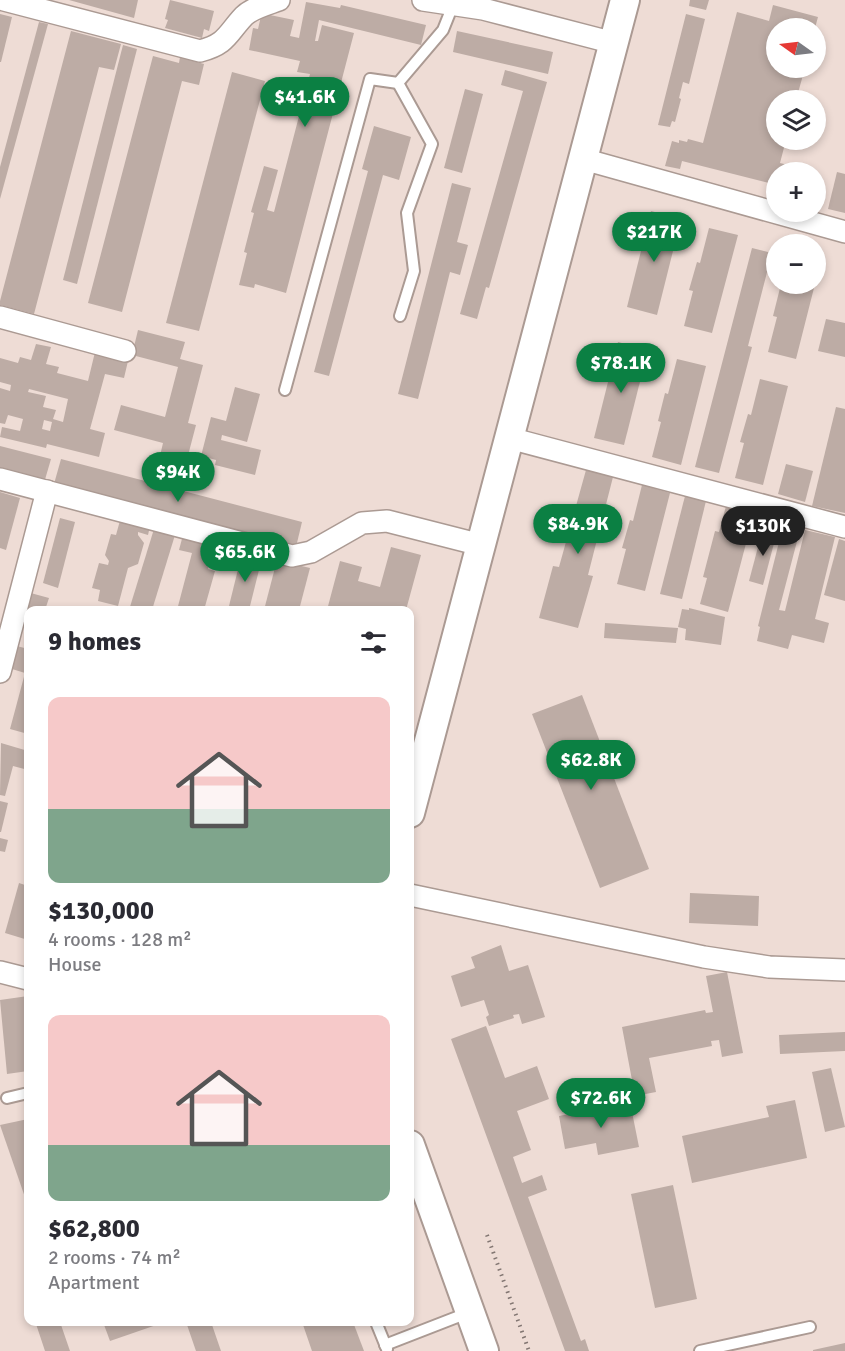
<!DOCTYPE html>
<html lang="en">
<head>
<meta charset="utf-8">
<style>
	:root { --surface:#fff; --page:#f2f2f3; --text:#2b2b33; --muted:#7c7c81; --accent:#0b8043 }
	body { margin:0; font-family:Signika,sans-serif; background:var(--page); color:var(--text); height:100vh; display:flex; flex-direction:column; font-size:22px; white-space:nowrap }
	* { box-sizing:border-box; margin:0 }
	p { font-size:20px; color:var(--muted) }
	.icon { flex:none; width:33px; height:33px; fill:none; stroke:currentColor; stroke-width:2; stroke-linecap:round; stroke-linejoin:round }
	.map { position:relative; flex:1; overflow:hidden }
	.panel { position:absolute; left:24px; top:606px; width:390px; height:720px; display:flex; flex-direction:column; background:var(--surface); border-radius:12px; box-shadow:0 3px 9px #0003 }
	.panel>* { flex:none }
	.needle { width:39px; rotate:284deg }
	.buttons { position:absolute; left:766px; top:18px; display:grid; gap:12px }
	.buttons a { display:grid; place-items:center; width:60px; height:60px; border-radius:50%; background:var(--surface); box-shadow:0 3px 9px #0003; font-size:30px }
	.price { position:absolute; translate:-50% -51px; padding:0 14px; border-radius:21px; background:var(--accent); color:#fff; font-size:20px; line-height:39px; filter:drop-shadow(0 2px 3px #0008) }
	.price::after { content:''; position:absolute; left:50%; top:36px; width:18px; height:14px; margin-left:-9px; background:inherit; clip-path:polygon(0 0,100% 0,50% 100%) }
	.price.on { background:#222; color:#fff }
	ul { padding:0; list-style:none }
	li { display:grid; align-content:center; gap:12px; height:318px; padding:0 24px }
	li span { display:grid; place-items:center; height:186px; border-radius:12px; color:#555 }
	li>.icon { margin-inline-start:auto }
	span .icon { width:108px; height:108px; fill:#fffc; stroke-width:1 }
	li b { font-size:26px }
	h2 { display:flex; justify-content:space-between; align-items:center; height:72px; padding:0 24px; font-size:26px }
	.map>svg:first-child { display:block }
</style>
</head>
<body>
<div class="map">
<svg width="845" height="1351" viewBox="0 0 845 1351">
	<rect width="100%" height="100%" fill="#eedcd5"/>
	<g fill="#bdaca5" fill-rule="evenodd">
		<path d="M69,0H138L134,18Z"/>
		<path d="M170,0L214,11L209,31L204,29L202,38L165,28L168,20L165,19Z"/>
		<path d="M690,0H709L706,10L689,6Z"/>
		<path d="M306,2L340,8L341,5L426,25L421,45L319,20L315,41H318L322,25L354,33L286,293L255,284L254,288L239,285L247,253L244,252L254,213L251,212L264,166L278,170L267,210L274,212L310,74L297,72L300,61L249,50L253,28L258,29L261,16L264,17L265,14L294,20L290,36L299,38Z"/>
		<path d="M773,5L818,17L815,28H777V68H805L796,100H777V140H786L780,163L800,168L799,172H777V185L682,161L680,169L665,166L672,141L679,143V140L687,142L688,139L703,143L737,12L769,21Z"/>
		<path d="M0,14L12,17L1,62H0Z"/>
		<path d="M686,14L705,19L689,84L683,82L679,98L681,99L675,122L672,121L670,127L658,125Z"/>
		<path d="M39,22L48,24L0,199V167Z"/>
		<path d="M71,31L121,44L114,70L99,67L34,314L0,305V301Z"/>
		<path d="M457,31L553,52L548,74L453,52Z"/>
		<path d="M123,45L137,49L77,284L63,280Z"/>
		<path d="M153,56L179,63L180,57L204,64L199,85L182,81L122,312L88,303Z"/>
		<path d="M505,70L547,82L489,288L486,287L477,319L460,314L523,91L501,85Z"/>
		<path d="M232,72L265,81L199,331L166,323Z"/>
		<path d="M465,89L483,94L462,173L444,168Z"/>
		<path d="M374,126L411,137L399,180L383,175L329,376L314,372L368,171L362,169Z"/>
		<path d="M837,172L845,174V213L828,209Z"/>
		<path d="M452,183L471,188L457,242L468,245L460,275L450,272L418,399L398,394Z"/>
		<path d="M651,211L681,219L657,315L627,307Z"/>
		<path d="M709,228L738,235L712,333L684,326L693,291L689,290L697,262L700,263Z"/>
		<path d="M752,248L772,253L748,346L752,347L719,473L695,467Z"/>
		<path d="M785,284H815L796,359L768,352L777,317L773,316L780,288L784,289Z"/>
		<path d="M826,319L845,323V357L818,351Z"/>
		<path d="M138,330L185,342L180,359L203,365L188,423L196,425L185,467L159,460L163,443L114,430L121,405L165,417L178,367L132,355Z"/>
		<path d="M618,342L648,350L624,445L594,438Z"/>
		<path d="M36,344L51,347L46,364L59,367L57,373L88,381L95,352L128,361L124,378L105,374L90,429L105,433L99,457L47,444L46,448L0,437L2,427L20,431L23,419L8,415L5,424L0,423V388L10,391L11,385L0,382V358L18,363L20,357L31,360ZM29,389L68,399L63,422L53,419L56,410L43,407L46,396L28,392ZM44,420L52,422L50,431L42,429Z"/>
		<path d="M677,359L706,366L681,465L652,457L661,422L658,421L665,393L668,394Z"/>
		<path d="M760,379L788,386L763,485L735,478L744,443L740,442L748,414L751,415Z"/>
		<path d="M235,387L260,394L247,442L222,435L221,440L261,450L255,475L215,465L216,460L201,456L211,417L226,421Z"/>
		<path d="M836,407L845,409V513L812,506Z"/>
		<path d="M0,446L51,459L44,483L0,471Z"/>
		<path d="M61,459L302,522L296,547L54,484Z"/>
		<path d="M786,464L813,471L805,502L778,494Z"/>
		<path d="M586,470L613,477L588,575L593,576L578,628L539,618L553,566L559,567Z"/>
		<path d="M642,485L670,493L645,591L617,584L626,549L622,548L630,520L633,521Z"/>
		<path d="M0,492L20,498L6,550L0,548Z"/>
		<path d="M685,496L706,501L682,599L660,594Z"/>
		<path d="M726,506L754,513L728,612L700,604L707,578L703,577L715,531L719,532Z"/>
		<path d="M121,517L150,526L148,535L138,532V535L144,543L138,564L128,568L118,606L98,601L100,590L92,588L99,563L108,565L109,561L105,555L111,534L116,535Z"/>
		<path d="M60,518L75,522L58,588L43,583Z"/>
		<path d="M784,522L801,526L779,610L785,611L805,530L835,537L815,619L829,623L824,643L792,635L788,649L757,641L760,627L758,626Z"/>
		<path d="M763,528L777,532L763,585L749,581Z"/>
		<path d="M154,529L175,535L152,610H129Z"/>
		<path d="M183,535L215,544L208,569L215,571L204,610H177L192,553L179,550Z"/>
		<path d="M839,539L845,541V601L824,595Z"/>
		<path d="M391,547L421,555L406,610H365L351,607L350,610H327L340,561L362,567L358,581L380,587Z"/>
		<path d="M242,553L262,558L249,610H228Z"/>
		<path d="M277,560L310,568L299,610H264Z"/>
		<path d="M27,592L49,598L45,610H28V619L20,617Z"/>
		<path d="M689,608L725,617L721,645L685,640L686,629L678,627L682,609L689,610Z"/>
		<path d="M605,623L678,628L676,643L604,638Z"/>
		<path d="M17,646L28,649V734L10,729L25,673L12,669Z"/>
		<path d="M582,695L649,869L600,888L532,714Z"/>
		<path d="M1,743L28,751V770L13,766L5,796L0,795Z"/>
		<path d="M0,801L8,803L1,832H0Z"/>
		<path d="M0,838L8,840L5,852L0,851Z"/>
		<path d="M19,883L28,886V940L5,933Z"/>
		<path d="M690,893L759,896L758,926L689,923Z"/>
		<path d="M501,945L509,971L528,965L545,1017L522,1024L519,1014L513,1015L514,1018L489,1026L486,1017L489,1015L484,1000L461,1007L451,976L475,968L471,957Z"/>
		<path d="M727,972L743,1053L722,1057L719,1040L711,1041L712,1046L649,1058L656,1092L635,1096L622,1027L705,1010L706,1013L713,1012L706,976Z"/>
		<path d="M28,996V1071L7,1074L0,1000Z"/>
		<path d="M486,1026L505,1078L537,1066L549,1099L517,1111L531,1150L513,1157L522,1183L542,1175L547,1190L528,1197L581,1341L585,1339L589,1351H565L451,1039Z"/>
		<path d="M845,1032V1051L780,1054L779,1035Z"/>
		<path d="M831,1068L845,1127L825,1132L812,1072Z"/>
		<path d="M795,1100L807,1158L692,1183L682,1136L769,1117L766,1106Z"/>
		<path d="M630,1102L639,1147L598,1155L596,1143L565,1149L559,1116Z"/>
		<path d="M28,1119V1206L0,1125Z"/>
		<path d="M673,1185L697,1299L655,1308L631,1194Z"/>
		<path d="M44,1322H60L70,1351H45L36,1324Z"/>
		<path d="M103,1322H165L110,1341Z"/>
		<path d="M186,1322H211L221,1351H196Z"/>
		<path d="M302,1322H353L364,1351H312Z"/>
		<path d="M845,1343V1351H813V1350Z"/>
	</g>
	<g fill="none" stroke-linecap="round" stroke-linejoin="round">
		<defs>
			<g id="lane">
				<path d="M398,83L432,144L407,213L414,271L400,316"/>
				<path d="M285,390L370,79L398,83L443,30L453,5"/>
				<path d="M7,1098L28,1093"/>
				<path d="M376,1322L387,1349"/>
				<path d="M385,1345L470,1312"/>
				<path d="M700,1351L810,1327"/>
			</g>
			<g id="street">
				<path d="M4,0L200,51C227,44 227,34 244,16C252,8 268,4 279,0"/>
				<path d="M423,0L483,9L614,43"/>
				<path d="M583,159L845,232"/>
				<path d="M0,317L125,351"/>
				<path d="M509,438L845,527"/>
				<path d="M0,479L292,556L311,552L362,523L387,521L481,545"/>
				<path d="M0,672L47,491"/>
				<path d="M410,895L704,957L769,967L845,970"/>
				<path d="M0,972L28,979"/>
			</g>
			<g id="secondary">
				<path d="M410,813L625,0"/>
				<path d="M410,1145L484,1351"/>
			</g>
		</defs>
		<use href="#lane" stroke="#ab9a93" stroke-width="14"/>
		<use href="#street" stroke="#ab9a93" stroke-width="24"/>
		<use href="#secondary" stroke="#ab9a93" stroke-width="32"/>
		<path stroke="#827672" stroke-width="4" stroke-dasharray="1.5 4.5" stroke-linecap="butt" d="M487,1235L529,1351"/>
		<use href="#lane" stroke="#fff" stroke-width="10"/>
		<use href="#street" stroke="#fff" stroke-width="21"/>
		<use href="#secondary" stroke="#fff" stroke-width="28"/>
	</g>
</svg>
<div class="buttons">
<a><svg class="needle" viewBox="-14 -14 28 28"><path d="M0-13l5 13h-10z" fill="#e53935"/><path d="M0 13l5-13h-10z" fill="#7c7c81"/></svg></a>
<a><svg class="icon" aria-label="layers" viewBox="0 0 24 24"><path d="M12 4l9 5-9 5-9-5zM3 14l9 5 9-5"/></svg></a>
<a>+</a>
<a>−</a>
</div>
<b class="price" style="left:305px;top:128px">$41.6K</b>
<b class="price" style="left:654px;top:263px">$217K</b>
<b class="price" style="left:621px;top:394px">$78.1K</b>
<b class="price" style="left:178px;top:503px">$94K</b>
<b class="price" style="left:578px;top:555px">$84.9K</b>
<b class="price on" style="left:763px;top:557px">$130K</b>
<b class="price" style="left:245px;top:583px">$65.6K</b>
<b class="price" style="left:591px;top:791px">$62.8K</b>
<b class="price" style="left:601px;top:1129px">$72.6K</b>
<section class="panel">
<h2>9 homes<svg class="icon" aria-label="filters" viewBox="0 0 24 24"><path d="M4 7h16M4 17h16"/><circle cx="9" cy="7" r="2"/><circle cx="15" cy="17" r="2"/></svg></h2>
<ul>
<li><span style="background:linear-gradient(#f6c9c9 60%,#7fa58c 0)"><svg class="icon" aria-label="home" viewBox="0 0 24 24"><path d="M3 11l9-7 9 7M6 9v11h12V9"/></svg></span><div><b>$130,000</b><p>4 rooms · 128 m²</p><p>House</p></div></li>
<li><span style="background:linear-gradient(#f6c9c9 70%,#7fa58c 0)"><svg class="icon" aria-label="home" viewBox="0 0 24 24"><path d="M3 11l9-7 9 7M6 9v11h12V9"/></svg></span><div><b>$62,800</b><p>2 rooms · 74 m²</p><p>Apartment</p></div></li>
</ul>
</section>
</div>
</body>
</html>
